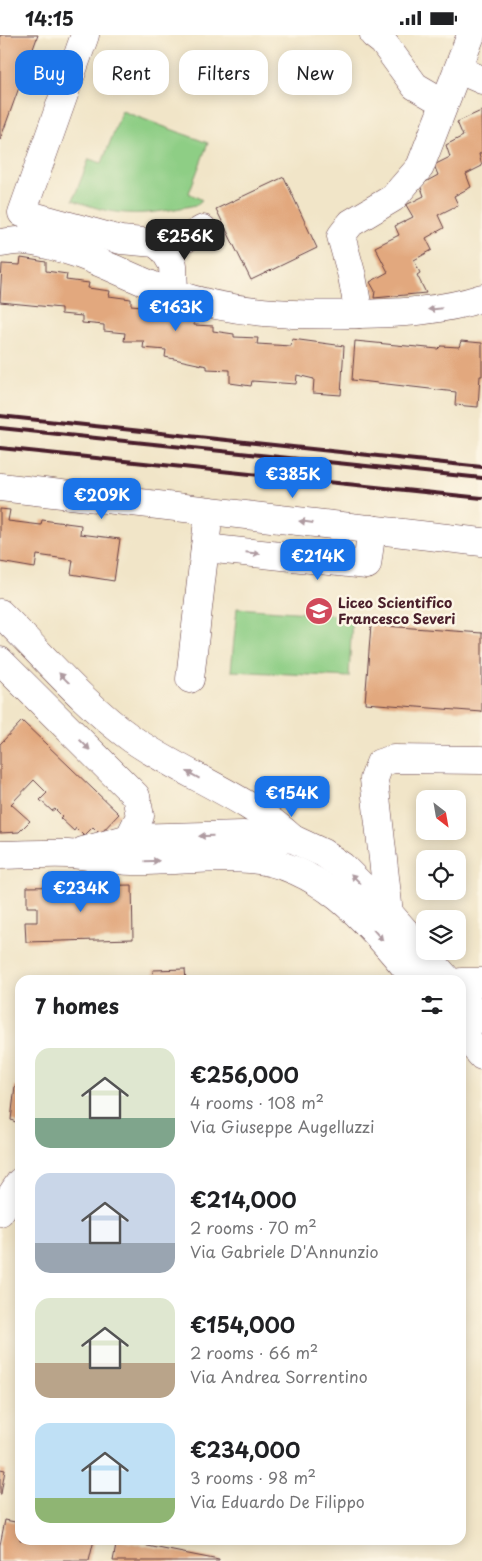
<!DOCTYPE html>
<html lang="en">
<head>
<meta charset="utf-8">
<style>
	:root { --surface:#fff; --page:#f6f6f6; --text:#202124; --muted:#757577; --accent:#1a73e8 }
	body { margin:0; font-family:"Playpen Sans",sans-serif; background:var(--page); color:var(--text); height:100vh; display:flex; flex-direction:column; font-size:19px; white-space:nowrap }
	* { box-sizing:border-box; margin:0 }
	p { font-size:16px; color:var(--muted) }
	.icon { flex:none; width:28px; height:28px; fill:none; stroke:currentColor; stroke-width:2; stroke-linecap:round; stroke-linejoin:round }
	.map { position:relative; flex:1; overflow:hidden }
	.side { position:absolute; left:15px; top:940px; width:451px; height:570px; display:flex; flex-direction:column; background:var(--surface); border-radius:15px; box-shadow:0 2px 12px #0003 }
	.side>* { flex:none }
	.top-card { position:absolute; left:15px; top:15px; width:452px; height:45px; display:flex; gap:10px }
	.needle { width:32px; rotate:149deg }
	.tools { position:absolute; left:416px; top:755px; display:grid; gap:10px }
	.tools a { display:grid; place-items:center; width:50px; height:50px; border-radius:10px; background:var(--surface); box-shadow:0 2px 12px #0003; font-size:25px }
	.price { position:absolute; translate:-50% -42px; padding:0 11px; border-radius:10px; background:var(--accent); color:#fff; font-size:16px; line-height:32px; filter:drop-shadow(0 1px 2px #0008) }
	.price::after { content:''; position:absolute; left:50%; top:30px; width:15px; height:11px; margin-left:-8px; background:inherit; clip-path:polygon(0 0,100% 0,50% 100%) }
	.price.active { background:#222; color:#fff }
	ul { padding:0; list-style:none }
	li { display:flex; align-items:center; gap:15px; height:125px; padding:0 20px }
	li span { display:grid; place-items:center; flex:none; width:140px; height:100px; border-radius:15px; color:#555 }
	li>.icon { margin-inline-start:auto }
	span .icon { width:60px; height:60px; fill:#fffc; stroke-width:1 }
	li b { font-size:21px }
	h2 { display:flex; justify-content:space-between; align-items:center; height:60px; padding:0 20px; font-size:21px }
	.chip { padding:0 18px; border-radius:15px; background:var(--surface); box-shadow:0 2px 12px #0003; font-size:18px; line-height:45px }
	.chip.active { background:var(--accent); color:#fff }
	.status { display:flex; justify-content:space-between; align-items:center; height:35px; padding:0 25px; background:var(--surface); direction:ltr }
	.status svg { height:14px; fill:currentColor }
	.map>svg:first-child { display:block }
</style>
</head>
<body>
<div class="status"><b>14:15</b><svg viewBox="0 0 49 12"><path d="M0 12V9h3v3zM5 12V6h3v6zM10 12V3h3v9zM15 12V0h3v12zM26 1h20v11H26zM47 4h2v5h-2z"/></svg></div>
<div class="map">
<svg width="482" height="1526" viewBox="0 0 482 1526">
	<rect width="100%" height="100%" fill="#fcf5e5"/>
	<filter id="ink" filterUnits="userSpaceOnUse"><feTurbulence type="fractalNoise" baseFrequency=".02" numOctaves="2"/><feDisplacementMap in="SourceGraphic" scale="10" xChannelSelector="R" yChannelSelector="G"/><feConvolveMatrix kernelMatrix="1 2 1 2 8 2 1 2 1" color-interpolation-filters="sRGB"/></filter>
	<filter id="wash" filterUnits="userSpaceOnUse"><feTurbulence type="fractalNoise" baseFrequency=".0096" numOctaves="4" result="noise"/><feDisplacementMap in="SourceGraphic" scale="20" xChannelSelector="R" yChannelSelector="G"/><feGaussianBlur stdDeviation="1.12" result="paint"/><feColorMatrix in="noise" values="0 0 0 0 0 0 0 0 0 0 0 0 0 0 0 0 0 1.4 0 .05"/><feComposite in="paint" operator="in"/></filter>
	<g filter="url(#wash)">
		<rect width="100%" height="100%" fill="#f1e5c8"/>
		<g fill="#8ece85" stroke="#6c7658">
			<path d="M122,76L208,108L189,158L202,165L196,170C146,180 122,184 73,165L89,124L102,128Z"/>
			<path d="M237,573L352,581L349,642L231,636Z"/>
		</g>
		<g id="blocks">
			<g fill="#e2a87e">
				<path d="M0,0H38L0,105Z"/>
				<path d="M481,76L482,117L479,119L482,131L466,139L471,152L454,161L458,170L438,180L444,193L426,203L432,215L414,225L420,238L417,240L426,258L374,263L375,256L370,247L388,237L375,212L399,200L395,191L413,182L406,170L424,161L420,150L438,140L434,130L450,122L446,110L463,101L457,87Z"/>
				<path d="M284,142L317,213L251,245L216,174Z"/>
				<path d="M21,223L46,227V236L67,239L66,245L89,248L88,253L110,256L109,261L131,264V270L152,272L151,277L172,279L171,284L194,286V290L213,291V296L234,299V302L258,303L257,309L291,311L292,304L344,311L341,360L313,358L314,344L297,340L296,349L252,346L251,351L230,348V335L207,334V331L165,322L166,315L143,313L144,306H124L125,298L104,296V290L82,288V281L61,279V273L0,267L2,229L20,230Z"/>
				<path d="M355,306L438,314L441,311L459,312L461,306L482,308V341H480L478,372L455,370L456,357L352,345Z"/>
				<path d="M0,474L10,475L8,486L41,490L42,485L81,490L80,499L120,504L114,546L71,539L73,525L37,520L35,533L0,527Z"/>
				<path d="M371,590L482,598V677L365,668Z"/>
				<path d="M22,686L119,779L100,799L93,792L84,801L76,793L74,796L60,783L62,781L55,774L52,776L40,765L47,758L34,745L11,769L30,786L19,797L0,798V709Z"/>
				<path d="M132,850L133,904L26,907L25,887H37V872H27V852Z"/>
				<path d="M185,934L186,945H154L153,935Z"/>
				<path d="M15,1051H20V1089L11,1085Z"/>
				<path d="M0,1434L5,1435L1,1459H0Z"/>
				<path d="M5,1485L20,1488V1505H94L89,1526H0V1510Z"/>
				<path d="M117,1505L219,1525V1526H113Z"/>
			</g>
		</g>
	</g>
	<g filter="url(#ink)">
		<use href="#blocks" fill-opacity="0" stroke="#633d43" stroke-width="1"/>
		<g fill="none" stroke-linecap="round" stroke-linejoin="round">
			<defs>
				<g id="minor">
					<path d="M85,0L22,178L121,205L155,208L164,215L173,230L174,258"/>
					<path d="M374,0L383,7L415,51L444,68"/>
					<path d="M459,35L482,45"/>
					<path d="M0,208C8,207 18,205 26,206C78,212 124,241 172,258C233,279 295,281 359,279C401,278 442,276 482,263"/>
					<path d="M155,208C172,210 190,203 203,194"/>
					<path d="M359,279L352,241L341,201L351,188L393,163L420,132L471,0"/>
					<path d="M0,452L482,507"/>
					<path d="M205,513L367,530L372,494"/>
					<path d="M0,578C43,620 83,669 132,704C184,740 247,761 293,804"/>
					<path d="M0,626L136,761L140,781L129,803"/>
					<path d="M190,644L207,494"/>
					<path d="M83,816L129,803L243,800L293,804L323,818L342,831L389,878L448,945"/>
					<path d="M0,820C23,820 46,818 68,819C90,820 111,826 132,826C171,827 211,821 250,824C324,830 372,893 416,945"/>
					<path d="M389,878L374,744L380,728L393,724L482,725"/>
					<path d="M461,947H482"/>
					<path d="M461,961L482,984"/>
					<path d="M461,997L482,1021"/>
					<path d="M0,1177L20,1147"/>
				</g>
			</defs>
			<use href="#minor" stroke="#633d43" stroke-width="29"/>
			<use href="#minor" stroke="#fff" stroke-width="28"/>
			<g stroke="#4a1f2b" stroke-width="4">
				<path d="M0,381L482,432"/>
				<path d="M0,393L482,443"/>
				<path d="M0,413L482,463"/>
			</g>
		</g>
		<defs><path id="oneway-solid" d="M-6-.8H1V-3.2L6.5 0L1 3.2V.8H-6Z" transform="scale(1.25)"/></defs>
		<g fill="#ae9aa0">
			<use href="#oneway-solid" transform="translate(435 274) rotate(174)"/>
			<use href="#oneway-solid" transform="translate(306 487) rotate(-173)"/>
			<use href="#oneway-solid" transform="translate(253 518) rotate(6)"/>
			<use href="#oneway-solid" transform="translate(64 643) rotate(-135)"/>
			<use href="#oneway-solid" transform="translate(85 710) rotate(45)"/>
			<use href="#oneway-solid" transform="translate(193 740) rotate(-151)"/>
			<use href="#oneway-solid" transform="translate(206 801) rotate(179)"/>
			<use href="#oneway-solid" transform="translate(152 826) rotate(-2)"/>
			<use href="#oneway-solid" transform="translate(356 844) rotate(-136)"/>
			<use href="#oneway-solid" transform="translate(378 900) rotate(49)"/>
		</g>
	</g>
	<defs>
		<symbol id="school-disc" viewBox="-11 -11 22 22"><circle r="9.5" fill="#d1495b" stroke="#fcf5e5"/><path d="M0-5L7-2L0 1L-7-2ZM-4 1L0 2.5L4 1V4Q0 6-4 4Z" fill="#fff"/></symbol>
	</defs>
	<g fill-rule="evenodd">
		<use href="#school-disc" x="303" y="560" width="32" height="32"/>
	</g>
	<g text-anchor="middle" stroke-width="5" stroke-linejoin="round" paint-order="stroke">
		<g font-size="14" font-weight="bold" fill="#4a1f2b" stroke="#fcf5e5" text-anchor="start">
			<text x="338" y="573">Liceo Scientifico<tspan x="338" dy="16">Francesco Severi</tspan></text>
		</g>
	</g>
</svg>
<div class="tools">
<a><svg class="needle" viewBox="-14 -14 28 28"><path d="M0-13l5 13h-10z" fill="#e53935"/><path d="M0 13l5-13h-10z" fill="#757577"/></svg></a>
<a><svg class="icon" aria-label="locate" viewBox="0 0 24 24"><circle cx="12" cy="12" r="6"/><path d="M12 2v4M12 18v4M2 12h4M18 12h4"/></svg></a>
<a><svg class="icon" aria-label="layers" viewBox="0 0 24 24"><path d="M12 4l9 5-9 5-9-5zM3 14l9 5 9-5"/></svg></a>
</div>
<b class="price active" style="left:185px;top:226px">€256K</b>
<b class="price" style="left:176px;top:297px">€163K</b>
<b class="price" style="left:293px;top:464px">€385K</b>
<b class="price" style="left:102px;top:485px">€209K</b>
<b class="price" style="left:318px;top:546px">€214K</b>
<b class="price" style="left:292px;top:783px">€154K</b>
<b class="price" style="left:81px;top:878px">€234K</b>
<div class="top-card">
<a class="chip active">Buy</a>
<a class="chip">Rent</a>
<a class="chip">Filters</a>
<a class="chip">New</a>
</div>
<section class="side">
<h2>7 homes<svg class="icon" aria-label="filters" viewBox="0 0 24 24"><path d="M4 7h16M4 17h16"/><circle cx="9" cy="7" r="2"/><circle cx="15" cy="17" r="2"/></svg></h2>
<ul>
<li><span style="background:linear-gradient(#dfe7d0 70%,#7fa58c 0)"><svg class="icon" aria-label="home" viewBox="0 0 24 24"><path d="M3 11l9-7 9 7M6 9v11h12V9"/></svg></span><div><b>€256,000</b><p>4 rooms · 108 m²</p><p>Via Giuseppe Augelluzzi</p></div></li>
<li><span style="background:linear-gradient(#c9d6e8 70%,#9aa5b1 0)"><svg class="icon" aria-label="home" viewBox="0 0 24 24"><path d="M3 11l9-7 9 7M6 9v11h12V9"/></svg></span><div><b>€214,000</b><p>2 rooms · 70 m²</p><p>Via Gabriele D'Annunzio</p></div></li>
<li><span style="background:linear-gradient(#dfe7d0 65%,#b9a48a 0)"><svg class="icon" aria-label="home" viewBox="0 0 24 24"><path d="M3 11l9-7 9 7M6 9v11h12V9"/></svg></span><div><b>€154,000</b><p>2 rooms · 66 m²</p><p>Via Andrea Sorrentino</p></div></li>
<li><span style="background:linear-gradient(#bfe0f5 75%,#8fb573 0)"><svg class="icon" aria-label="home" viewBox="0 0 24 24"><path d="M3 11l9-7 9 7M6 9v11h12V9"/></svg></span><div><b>€234,000</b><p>3 rooms · 98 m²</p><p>Via Eduardo De Filippo</p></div></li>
</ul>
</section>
</div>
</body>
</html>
